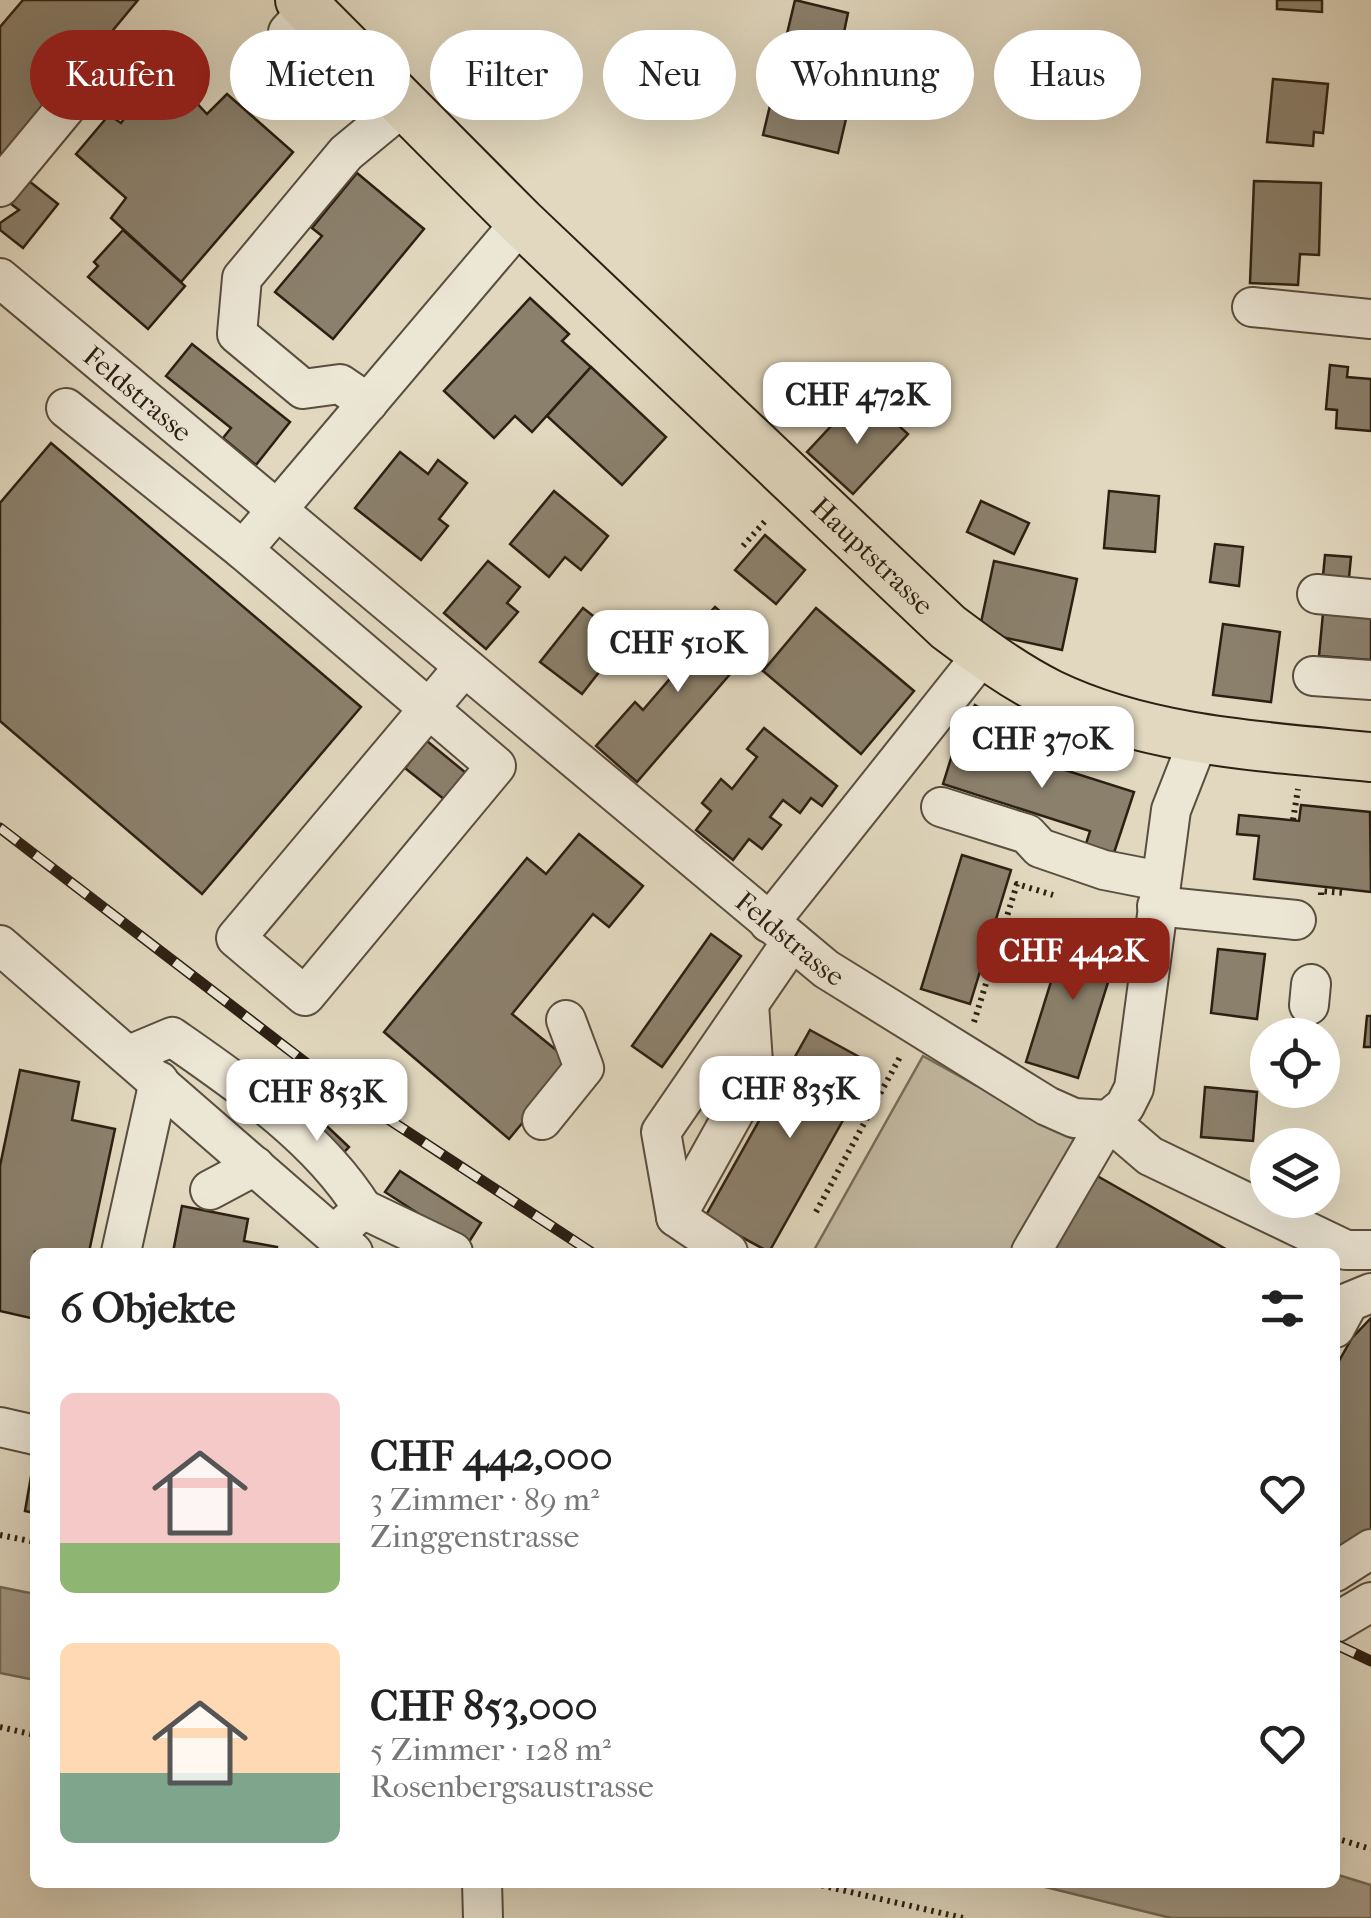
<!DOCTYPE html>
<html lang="de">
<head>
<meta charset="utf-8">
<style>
	:root { --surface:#fff; --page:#f2f2f2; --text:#222; --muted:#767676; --accent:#8f2418 }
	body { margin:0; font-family:"IM FELL French Canon",serif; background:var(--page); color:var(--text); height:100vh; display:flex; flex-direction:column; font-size:38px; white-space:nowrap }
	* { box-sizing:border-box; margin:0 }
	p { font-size:32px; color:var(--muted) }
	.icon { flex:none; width:55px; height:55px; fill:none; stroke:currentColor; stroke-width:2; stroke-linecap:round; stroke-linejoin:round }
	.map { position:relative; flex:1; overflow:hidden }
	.panel { position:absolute; left:30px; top:1248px; width:1310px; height:640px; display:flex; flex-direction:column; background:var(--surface); border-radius:15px; box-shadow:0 10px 40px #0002 }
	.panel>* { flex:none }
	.banner { position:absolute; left:30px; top:30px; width:1312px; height:90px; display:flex; gap:20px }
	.buttons { position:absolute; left:1250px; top:1018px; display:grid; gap:20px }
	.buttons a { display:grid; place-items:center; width:90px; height:90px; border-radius:50%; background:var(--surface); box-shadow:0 10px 40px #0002; font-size:50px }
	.price { position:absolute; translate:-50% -85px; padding:0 22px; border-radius:20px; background:#fff; color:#222; font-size:32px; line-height:65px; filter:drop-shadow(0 2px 5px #0008) }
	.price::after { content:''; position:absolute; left:50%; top:60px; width:30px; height:22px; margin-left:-15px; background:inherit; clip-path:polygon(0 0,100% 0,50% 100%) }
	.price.active { background:var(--accent); color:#fff }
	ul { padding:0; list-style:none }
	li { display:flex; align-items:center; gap:30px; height:250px; padding:0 30px }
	li span { display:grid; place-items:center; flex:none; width:280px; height:200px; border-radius:15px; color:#555 }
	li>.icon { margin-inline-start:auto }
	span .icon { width:120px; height:120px; fill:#fffc; stroke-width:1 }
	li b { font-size:42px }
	h2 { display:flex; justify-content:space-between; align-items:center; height:120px; padding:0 30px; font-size:42px }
	.chip { padding:0 35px; border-radius:45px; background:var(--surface); box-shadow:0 10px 40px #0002; font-size:35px; line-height:90px }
	.chip.active { background:var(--accent); color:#fff }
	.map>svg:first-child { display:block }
</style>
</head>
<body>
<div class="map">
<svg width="1371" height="1918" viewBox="0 0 1371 1918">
	<rect width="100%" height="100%" fill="#e1d8bf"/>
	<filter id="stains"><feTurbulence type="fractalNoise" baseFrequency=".002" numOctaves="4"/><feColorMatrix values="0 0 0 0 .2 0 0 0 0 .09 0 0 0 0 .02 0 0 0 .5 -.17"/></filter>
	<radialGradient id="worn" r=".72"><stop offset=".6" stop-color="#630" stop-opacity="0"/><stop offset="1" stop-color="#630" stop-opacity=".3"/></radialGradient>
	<path fill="#c2b9a2" stroke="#786c5a" stroke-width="2.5" d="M923,1056L1075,1140L1012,1252H813Z"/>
	<g fill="#a49985" stroke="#746957" stroke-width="2.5">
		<path d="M0,1587L35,1594V1680L0,1673Z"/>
		<path d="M1335,1874L1371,1885V1918H1171L1029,1883L1335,1882Z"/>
	</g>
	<g fill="#8b806c" stroke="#2d2013" stroke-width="2.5">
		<path d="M23,0H138L0,166V27Z"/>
		<path d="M795,0L848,13L843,37L864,42L838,153L763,135Z"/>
		<path d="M1277,0H1322V12L1277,9Z"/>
		<path d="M162,66L207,114L227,94L293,152L181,282L111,218L126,198L76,154L109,115L121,123Z"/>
		<path d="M1273,79L1328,84L1323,133L1314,132L1313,146L1267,142Z"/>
		<path d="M357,173L424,229L333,339L275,292L322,236L312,228Z"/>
		<path d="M29,181L58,204L23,248L0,230V223L19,210L11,204Z"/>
		<path d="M1254,181L1321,183L1319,255L1300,254L1298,285L1250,283Z"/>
		<path d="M123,230L185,286L148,329L88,277L98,266L94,262Z"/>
		<path d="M530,298L569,334L562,341L591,367L532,432L515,416L494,438L444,391Z"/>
		<path d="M192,344L290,422L256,465L223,438L231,428L166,376Z"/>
		<path d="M1330,365L1348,367L1347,377L1371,379V431L1336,428L1337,410L1326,409Z"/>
		<path d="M591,367L666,437L622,485L547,416Z"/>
		<path d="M879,408L908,434L853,494L807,452L847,409L864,424Z"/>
		<path d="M51,443L361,707L202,894L0,721V503Z"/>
		<path d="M400,452L428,474L438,460L467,483L439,519L448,526L421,560L355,508Z"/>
		<path d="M554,491L608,536L581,570L565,557L549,577L510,544Z"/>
		<path d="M1109,491L1159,496L1155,552L1104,548Z"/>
		<path d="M981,501L1029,523L1014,554L967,532Z"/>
		<path d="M765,535L805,570L776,604L735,570Z"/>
		<path d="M1215,544L1243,547L1239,586L1210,582Z"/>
		<path d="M1325,555L1351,557L1348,588L1322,586Z"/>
		<path d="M488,561L520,587L507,603L518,612L486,649L444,613Z"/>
		<path d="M994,561L1077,579L1062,650L979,632Z"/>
		<path d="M715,607L757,643L637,782L596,746L635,702L643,710L685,661L675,652Z"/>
		<path d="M583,608L624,640L582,694L540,662Z"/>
		<path d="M816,608L914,691L861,754L763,671Z"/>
		<path d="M1323,613L1371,617V660L1319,656Z"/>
		<path d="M1223,624L1280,632L1271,702L1213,695Z"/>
		<path d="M975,705L993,716L988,724L970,714Z"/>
		<path d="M764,728L837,786L822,806L811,798L800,813L783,800L770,817L781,825L762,849L749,839L733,860L696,830L711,811L702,803L721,779L732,789L757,757L747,749Z"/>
		<path d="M958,736L1134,792L1113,856L1085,847L1090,831L943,784Z"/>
		<path d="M427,741L466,773L445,800L405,768Z"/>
		<path d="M1301,805L1370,812L1371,892L1254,879L1259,836L1237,834L1239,815L1299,821Z"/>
		<path d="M579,834L643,886L609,927L593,914L512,1014L572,1063L509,1139L384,1032L527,858L546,874Z"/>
		<path d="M962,855L1011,870L970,1004L921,989Z"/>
		<path d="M1068,927L1120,944L1078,1078L1026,1062Z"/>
		<path d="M711,934L741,956L662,1067L632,1046Z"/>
		<path d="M1218,949L1265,954L1257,1019L1211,1013Z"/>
		<path d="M1301,1004L1316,1005L1314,1035H1298Z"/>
		<path d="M1367,1016H1371V1047H1364Z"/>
		<path d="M810,1030L874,1065L769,1252L705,1217Z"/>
		<path d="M20,1070L79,1082L72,1120L115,1129L89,1252H35V1319L0,1311V1166Z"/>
		<path d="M1205,1087L1257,1092L1253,1141L1201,1137Z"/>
		<path d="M313,1113L349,1147L321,1176L285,1142Z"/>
		<path d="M400,1171L481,1223L467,1245L385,1192Z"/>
		<path d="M1092,1173L1231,1252H1047Z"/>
		<path d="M182,1206L248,1219L244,1241L277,1247L276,1252H173Z"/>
		<path d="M1371,1318V1535L1335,1557V1368L1352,1338Z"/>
		<path d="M34,1459L35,1460V1513L25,1511Z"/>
	</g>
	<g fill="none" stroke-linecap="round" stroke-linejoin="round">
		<defs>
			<g id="minor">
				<path d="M288,32L309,9"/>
				<path d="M0,187L67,106"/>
				<path id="s1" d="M0,278L826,969L1047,1106L1074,1118L1108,1120L1150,1156L1346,1250H1371"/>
				<path d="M1252,307L1371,319"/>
				<path d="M368,403L340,384L303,389L237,334L242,278L346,153L403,106"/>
				<path d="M66,408L243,550"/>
				<path d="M1317,594L1371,599"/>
				<path d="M463,668L236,938L305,996L496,766L243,550L521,222"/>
				<path d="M1313,676L1371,680"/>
				<path d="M941,807L1027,834L1040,848L1104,870L1160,881"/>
				<path d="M1157,906L1296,920"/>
				<path d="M769,923L983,654"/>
				<path d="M0,945L353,1252"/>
				<path d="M1309,1005L1311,984"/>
				<path d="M129,1055L172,1037C241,1085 318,1137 363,1209"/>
				<path d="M542,1120L584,1068L566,1020"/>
				<path d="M210,1190L255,1166"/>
				<path d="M676,1217L754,1077L749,1004"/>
				<path d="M346,1224L363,1209L453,1252"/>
				<path d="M121,1252L159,1081"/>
				<path d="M728,1252L676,1217L661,1132L792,941"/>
				<path d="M1031,1252L1108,1120L1125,1106L1134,1088L1171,810L1200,736"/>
				<path d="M1335,1328L1349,1302L1371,1293"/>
				<path d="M0,1427L35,1435"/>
				<path d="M1335,1572L1371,1549"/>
				<path d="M1335,1623L1371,1602"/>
				<path d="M482,1882L483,1918"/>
			</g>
			<g id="major">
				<path id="s2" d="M300,0L521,222L948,627C980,651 1014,676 1050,694C1147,741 1266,747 1371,757"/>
			</g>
		</defs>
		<use href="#minor" stroke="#5a4e3e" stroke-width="42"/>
		<use href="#major" stroke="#2d2013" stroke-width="52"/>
		<g stroke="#2d2013" stroke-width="6" stroke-dasharray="2.5 5" stroke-linecap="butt">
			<path d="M743,546L766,520"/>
			<path d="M1293,820L1298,789"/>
			<path d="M1321,895V891L1344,893"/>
			<path d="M974,1022L1017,884L1053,895"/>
			<path d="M816,1212L900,1057"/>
			<path d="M0,1535L35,1542"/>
			<path d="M0,1727L35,1735"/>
			<path d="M1335,1838L1371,1849"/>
			<path d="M807,1882L963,1918"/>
		</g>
		<use href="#minor" stroke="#ece6d5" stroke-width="38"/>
		<use href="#major" stroke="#e1d8bf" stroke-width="48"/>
		<defs>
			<g id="rail">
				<path d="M0,828L327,1079L591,1252"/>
				<path d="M1335,1644L1371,1661"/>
			</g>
		</defs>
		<use href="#rail" stroke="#2d2013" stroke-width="11"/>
		<use href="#rail" stroke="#ece6d5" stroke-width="8" stroke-dasharray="22" stroke-linecap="butt"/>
	</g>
	<circle fill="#928874" cx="717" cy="1095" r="14"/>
	<g text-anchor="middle" stroke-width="8" stroke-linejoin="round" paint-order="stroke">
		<g font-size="28" fill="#2d2013" stroke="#ece6d5">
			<text dy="10" stroke="none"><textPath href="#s1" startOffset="180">Feldstrasse</textPath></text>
			<text dy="10" stroke="none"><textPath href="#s2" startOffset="798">Hauptstrasse</textPath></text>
			<text dy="10" stroke="none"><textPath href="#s1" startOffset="1030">Feldstrasse</textPath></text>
		</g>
	</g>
	<rect width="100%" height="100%" filter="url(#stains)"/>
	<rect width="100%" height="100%" fill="url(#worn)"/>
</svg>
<div class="buttons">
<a><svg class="icon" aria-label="locate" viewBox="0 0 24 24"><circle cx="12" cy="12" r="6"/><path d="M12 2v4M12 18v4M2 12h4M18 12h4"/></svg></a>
<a><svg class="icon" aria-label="layers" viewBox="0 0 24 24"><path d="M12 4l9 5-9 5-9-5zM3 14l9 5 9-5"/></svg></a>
</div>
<b class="price" style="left:857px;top:447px">CHF 472K</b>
<b class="price" style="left:678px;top:695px">CHF 510K</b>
<b class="price" style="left:1042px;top:791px">CHF 370K</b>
<b class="price active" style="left:1073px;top:1003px">CHF 442K</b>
<b class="price" style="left:790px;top:1141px">CHF 835K</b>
<b class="price" style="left:317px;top:1144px">CHF 853K</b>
<div class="banner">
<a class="chip active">Kaufen</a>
<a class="chip">Mieten</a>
<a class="chip">Filter</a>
<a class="chip">Neu</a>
<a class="chip">Wohnung</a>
<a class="chip">Haus</a>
</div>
<section class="panel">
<h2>6 Objekte<svg class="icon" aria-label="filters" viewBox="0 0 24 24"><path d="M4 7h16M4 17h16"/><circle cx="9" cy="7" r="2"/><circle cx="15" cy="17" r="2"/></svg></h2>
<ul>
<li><span style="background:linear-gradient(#f6c9c9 75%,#8fb573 0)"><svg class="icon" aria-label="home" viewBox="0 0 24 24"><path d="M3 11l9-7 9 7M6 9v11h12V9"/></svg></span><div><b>CHF 442,000</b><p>3 Zimmer · 89 m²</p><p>Zinggenstrasse</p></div><svg class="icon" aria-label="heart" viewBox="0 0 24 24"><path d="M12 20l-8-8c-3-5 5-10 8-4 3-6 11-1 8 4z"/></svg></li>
<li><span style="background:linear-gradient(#ffd9b3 65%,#7fa58c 0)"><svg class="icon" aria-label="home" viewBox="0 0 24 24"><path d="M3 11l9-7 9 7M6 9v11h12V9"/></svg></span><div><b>CHF 853,000</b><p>5 Zimmer · 128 m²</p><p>Rosenbergsaustrasse</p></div><svg class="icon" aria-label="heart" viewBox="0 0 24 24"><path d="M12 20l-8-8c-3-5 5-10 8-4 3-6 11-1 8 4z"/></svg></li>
</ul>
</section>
</div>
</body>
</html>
